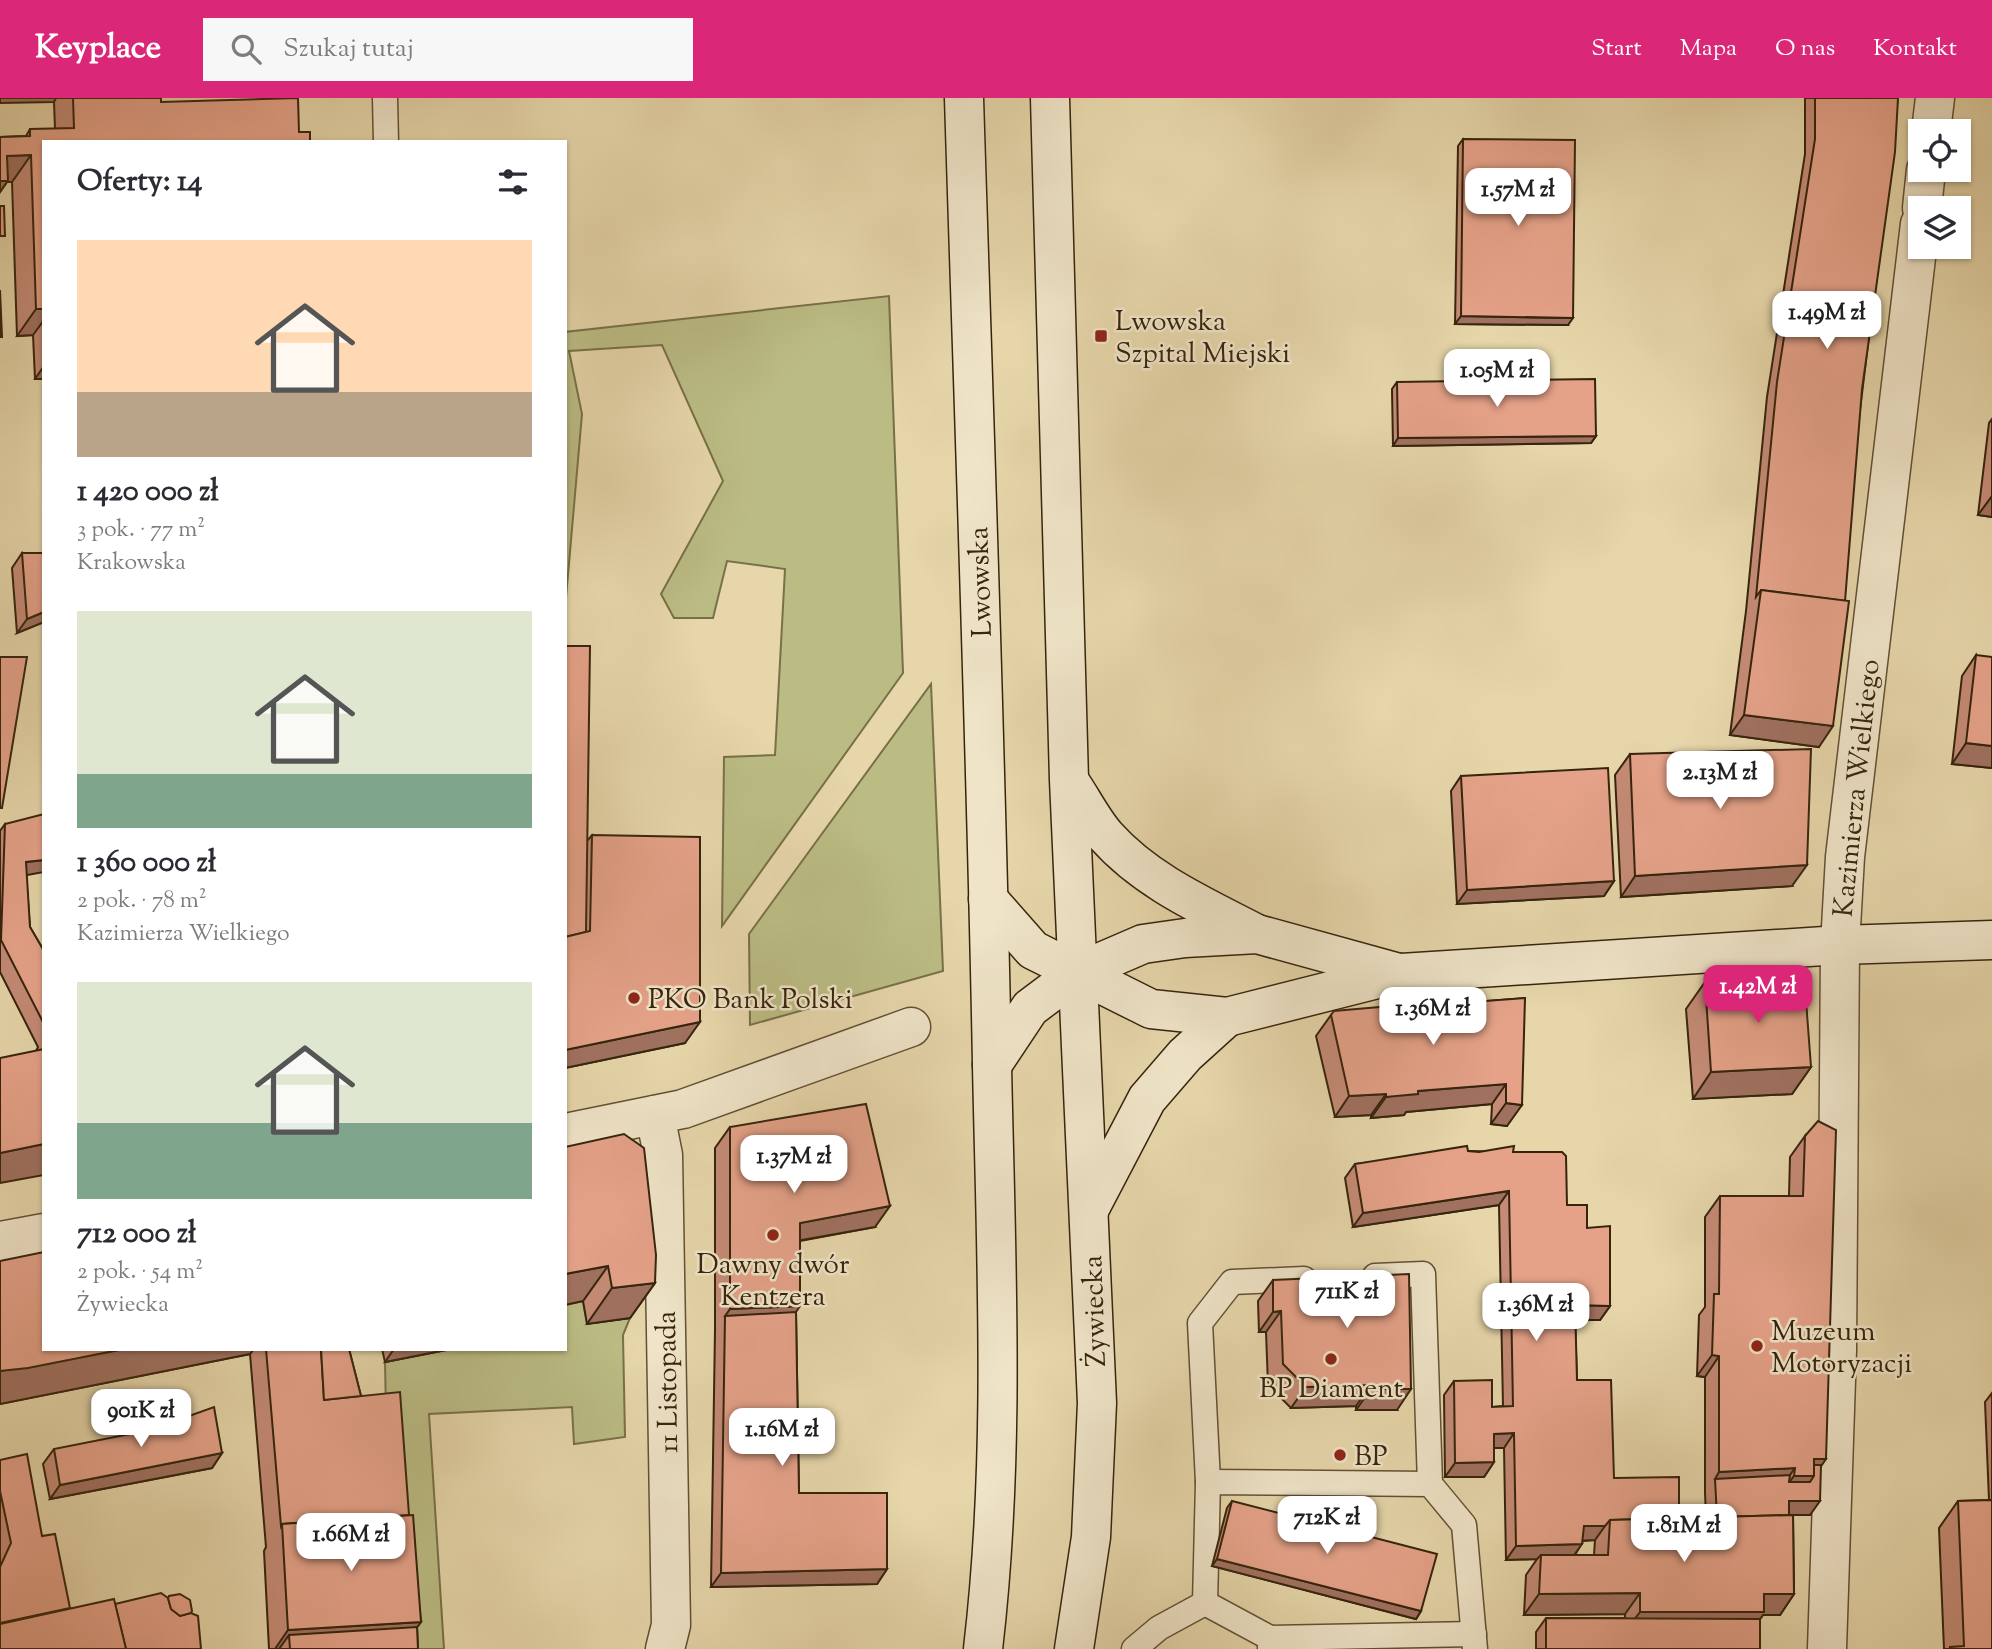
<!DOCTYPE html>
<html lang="pl">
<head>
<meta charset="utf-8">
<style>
	:root { --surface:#fff; --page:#f7f7f7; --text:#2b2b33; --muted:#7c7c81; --accent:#db2777 }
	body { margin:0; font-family:"Sorts Mill Goudy",serif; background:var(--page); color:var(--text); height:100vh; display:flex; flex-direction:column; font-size:26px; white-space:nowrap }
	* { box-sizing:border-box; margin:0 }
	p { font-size:23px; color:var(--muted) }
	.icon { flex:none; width:38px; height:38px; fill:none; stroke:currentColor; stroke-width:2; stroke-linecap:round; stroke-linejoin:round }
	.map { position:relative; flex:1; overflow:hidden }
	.panel { position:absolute; left:42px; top:42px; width:525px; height:1211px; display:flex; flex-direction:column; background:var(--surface); border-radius:0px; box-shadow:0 2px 5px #0004 }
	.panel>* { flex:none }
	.buttons { position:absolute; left:1908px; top:21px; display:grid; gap:14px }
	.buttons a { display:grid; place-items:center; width:63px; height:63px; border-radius:0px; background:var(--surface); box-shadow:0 2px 5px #0004; font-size:35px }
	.price { position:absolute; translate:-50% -60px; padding:0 16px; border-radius:14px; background:#fff; color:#222; font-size:23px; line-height:46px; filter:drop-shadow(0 2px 4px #0008) }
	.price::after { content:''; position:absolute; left:50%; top:42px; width:21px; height:16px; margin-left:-10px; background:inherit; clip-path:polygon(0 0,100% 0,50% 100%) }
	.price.current { background:var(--accent); color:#fff }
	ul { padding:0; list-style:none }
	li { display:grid; align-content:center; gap:14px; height:371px; padding:0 35px }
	li span { display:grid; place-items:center; height:217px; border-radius:0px; color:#555 }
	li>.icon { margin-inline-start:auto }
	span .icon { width:126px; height:126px; fill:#fffc; stroke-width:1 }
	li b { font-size:30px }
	h2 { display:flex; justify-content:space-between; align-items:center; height:84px; padding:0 35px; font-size:30px }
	header { display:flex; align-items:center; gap:42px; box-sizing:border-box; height:98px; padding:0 35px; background:var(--accent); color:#fff }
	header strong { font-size:33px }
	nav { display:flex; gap:38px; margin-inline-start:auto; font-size:24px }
	.search { width:490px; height:63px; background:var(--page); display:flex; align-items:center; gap:18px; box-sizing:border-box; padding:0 24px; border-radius:0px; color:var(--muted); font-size:26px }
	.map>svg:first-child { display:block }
</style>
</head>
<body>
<header>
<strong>Keyplace</strong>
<div class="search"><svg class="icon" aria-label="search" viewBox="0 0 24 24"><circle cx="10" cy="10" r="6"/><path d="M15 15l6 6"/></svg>Szukaj tutaj</div>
<nav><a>Start</a><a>Mapa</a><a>O nas</a><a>Kontakt</a></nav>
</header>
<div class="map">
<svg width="1992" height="1551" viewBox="0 0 1992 1551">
	<rect width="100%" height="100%" fill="#e6d6aa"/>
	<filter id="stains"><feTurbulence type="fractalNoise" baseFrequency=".00286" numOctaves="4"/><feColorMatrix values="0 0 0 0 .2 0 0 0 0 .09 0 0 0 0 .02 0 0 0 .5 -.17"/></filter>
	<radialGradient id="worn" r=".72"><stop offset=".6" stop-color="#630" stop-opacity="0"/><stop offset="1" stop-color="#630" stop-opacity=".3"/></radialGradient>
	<g fill="#bbbc84" stroke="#787048" stroke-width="2">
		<path d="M889,198L903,575L722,828L724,659L775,657L785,471L727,463L713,520H674L661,496L723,383L662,247L569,253L582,316L565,511V234Z"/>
		<path d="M931,586L943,873L750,927L749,836Z"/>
		<path d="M583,1203L587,1225L630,1220L623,1237L625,1339L574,1346L572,1309L429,1316L444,1551H402L386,1315L385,1264L451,1251H565V1207Z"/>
	</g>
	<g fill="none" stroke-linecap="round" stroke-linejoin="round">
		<defs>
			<g id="service">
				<path d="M385,0L386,44"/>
				<path d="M1375,1178L1423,1176L1430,1386"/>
				<path d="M1208,1384L1200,1225L1232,1184L1304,1181"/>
				<path d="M1205,1505L1270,1540V1551"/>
				<path d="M1270,1540L1474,1536"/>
				<path d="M1134,1551L1159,1530L1205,1505L1208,1384L1430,1386L1464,1427L1475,1551"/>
			</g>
			<g id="minor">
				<path d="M1931,33L1935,0"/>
				<path d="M1922,110L1926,72"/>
				<path d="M655,1017L663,1057L671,1527L665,1551"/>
				<path d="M565,1035L683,1011L911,929"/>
				<path d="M0,1143L44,1135"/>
				<path d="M1827,1551L1837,1252L1840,847L1845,759L1920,126"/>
			</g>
			<g id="secondary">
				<path d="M964,0C974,322 986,644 992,967C996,1162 1006,1356 983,1551"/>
				<path d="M1050,0L1069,682L1097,1305L1091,1439L1074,1551"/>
				<path d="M1070,684C1082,701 1092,722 1106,738C1146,783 1203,808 1255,835"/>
				<path d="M988,801L1033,852L1151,911L1227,919L1401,875L1840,847L1992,842"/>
				<path d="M992,967L1030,910L1078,874L1143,846L1185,840L1257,836L1399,875"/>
				<path d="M1090,1110L1147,1001L1185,957L1227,919"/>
			</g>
		</defs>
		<use href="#service" stroke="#625034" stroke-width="27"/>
		<use href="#minor" stroke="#625034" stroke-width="41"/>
		<use href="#secondary" stroke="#36240d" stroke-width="41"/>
		<use href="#service" stroke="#efe4c8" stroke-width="24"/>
		<use href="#minor" stroke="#efe4c8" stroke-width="38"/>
		<use href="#secondary" stroke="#efe4c8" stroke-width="38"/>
	</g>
	<g fill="#c58b76" stroke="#36240d" stroke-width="2" fill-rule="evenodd">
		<path d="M0,0H161L44,44V281H35L33,237L17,238L12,84H7L0,94V39L26,38L30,31H55L54,4Z"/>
		<path d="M1805,0H1898L1819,649L1730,637L1746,513L1767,299L1805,56Z"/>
		<path d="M1463,41L1568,227L1455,226L1458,48Z"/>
		<path d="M1397,284L1596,338L1591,345L1393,348L1392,291Z"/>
		<path d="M1992,321V419L1978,417L1989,325Z"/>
		<path d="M22,455L44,524L17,535L12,470Z"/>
		<path d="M1976,557L1992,670L1952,666L1962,578Z"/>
		<path d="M1630,656L1792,788L1621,799L1615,677Z"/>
		<path d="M1461,678L1614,783L1604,798L1457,806L1451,693Z"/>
		<path d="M5,726L26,777L30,829L44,853V1077L36,953L38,949L0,874V733Z"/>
		<path d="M592,737L685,945L565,970L587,743Z"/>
		<path d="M1705,884L1811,969L1792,996L1693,1001L1686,911Z"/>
		<path d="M1525,900L1507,1028L1491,1026L1492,1006L1406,1014L1404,1017L1371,1020V1017L1335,1019L1316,938L1331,917L1460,905Z"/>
		<path d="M730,1029L875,1129L800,1143L796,1214L799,1395L887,1471L877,1486L711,1489L715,1232V1050Z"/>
		<path d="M1805,1038L1821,1367L1810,1417H1793L1794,1496L1780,1517H1763L1760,1521V1551H1536V1534L1546,1520H1625V1516L1524,1517L1526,1477L1537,1461L1506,1462L1504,1350H1494V1364L1484,1379H1445L1444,1297L1454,1283L1492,1309L1503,1308L1499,1107L1353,1129L1345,1080L1355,1066L1468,1053L1513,1054L1567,1107L1587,1130L1610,1208L1600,1222H1575L1577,1282L1614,1380L1679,1420L1706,1419L1705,1395V1279L1697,1278L1699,1217L1705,1209V1119L1720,1098H1789L1790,1059ZM1595,1442L1594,1457H1575L1583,1443Z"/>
		<path d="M565,1049L655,1185L630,1220L587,1226L583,1203Z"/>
		<path d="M0,1163L44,1251H349L361,1298L409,1417L421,1524L417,1529L418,1551H269L264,1453L266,1449L250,1256L0,1306Z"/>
		<path d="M1273,1182L1397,1312H1356V1308L1291,1310L1268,1287L1266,1234H1259L1258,1203Z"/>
		<path d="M382,1251H451L385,1264Z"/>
		<path d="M1992,1295V1551H1944L1939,1430L1958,1403L1989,1402L1985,1304Z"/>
		<path d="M54,1351L222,1355L212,1370L50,1401L43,1366Z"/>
		<path d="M0,1362L42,1438L69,1511L115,1506L191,1515L0,1551Z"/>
		<path d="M1232,1403L1421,1513L1416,1521L1212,1468L1227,1410Z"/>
	</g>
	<g fill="#a07160" stroke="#36240d" stroke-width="2">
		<path d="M0,0H56L54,4L0,5Z"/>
		<path d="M31,57L12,84H7L0,94V68L7,58Z"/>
		<path d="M36,211H44V222L33,237L17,238Z"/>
		<path d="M1461,218L1573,220L1568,227L1455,226Z"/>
		<path d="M44,268V281H35Z"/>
		<path d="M1596,338L1591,345L1393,348L1398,340Z"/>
		<path d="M1992,398V419L1978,417Z"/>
		<path d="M44,514V524L17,535L27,521Z"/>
		<path d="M1744,617L1833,628L1819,649L1730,637Z"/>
		<path d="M1966,645L1992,648V670L1952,666Z"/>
		<path d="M44,762V774L16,779L26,764Z"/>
		<path d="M1807,767L1792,788L1621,799L1635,778Z"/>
		<path d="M1614,783L1604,798L1457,806L1467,792Z"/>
		<path d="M700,924L685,945L565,970V952Z"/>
		<path d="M1811,969L1792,996L1693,1001L1711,974Z"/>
		<path d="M1506,986L1492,1006L1406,1014L1404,1017L1371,1020L1386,999L1418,993Z"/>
		<path d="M1386,996L1371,1017L1335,1019L1349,998Z"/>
		<path d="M1506,1005L1522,1007L1507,1028L1491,1026Z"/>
		<path d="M44,1046V1077L0,1085V1055Z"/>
		<path d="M1509,1093L1499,1107L1353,1129L1363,1115Z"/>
		<path d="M890,1108L875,1129L785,1145L800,1125Z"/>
		<path d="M608,1168L583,1203L565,1207V1176Z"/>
		<path d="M655,1185L630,1220L587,1226L612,1190Z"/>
		<path d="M1575,1207L1610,1208L1600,1222H1565Z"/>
		<path d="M800,1208L786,1229L725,1218L730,1211Z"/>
		<path d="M1281,1213L1266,1234H1259L1273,1214Z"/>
		<path d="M124,1251H254L250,1256L0,1306V1273Z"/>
		<path d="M394,1251H451L385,1264Z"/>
		<path d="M1712,1257L1719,1258L1705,1279L1697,1278Z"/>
		<path d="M1371,1287L1356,1308L1291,1310L1306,1289Z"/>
		<path d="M1371,1291H1411L1397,1312H1356Z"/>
		<path d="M1514,1335L1504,1350H1483L1494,1336Z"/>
		<path d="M222,1355L212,1370L50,1401L60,1387Z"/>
		<path d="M1814,1361H1826L1800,1399L1779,1398L1794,1378Z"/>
		<path d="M1494,1364L1484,1379H1445L1455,1365Z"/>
		<path d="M1795,1370L1780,1391L1715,1381L1719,1374Z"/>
		<path d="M1789,1403H1820L1810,1417H1779Z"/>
		<path d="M1584,1428H1605L1595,1442L1574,1443Z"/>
		<path d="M1582,1446L1572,1460L1541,1457L1537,1461L1506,1462L1516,1448Z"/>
		<path d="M1217,1461L1421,1513L1416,1521L1212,1468Z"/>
		<path d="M887,1471L877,1486L711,1489L721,1475Z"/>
		<path d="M1640,1495L1625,1516L1524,1517L1539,1496Z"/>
		<path d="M1764,1496H1794L1780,1517H1763L1750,1535L1625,1534L1640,1514Z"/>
		<path d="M421,1524L402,1550L289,1537L279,1551H275L288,1532Z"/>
	</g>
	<g fill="#e5a289" stroke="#36240d" stroke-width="2">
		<path d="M73,0H161V4L298,0L299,34H310V44H44V211H36L31,57L7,58L8,83H0V39L30,38V31L74,30Z"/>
		<path d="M1815,0H1898L1895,54L1862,291L1845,503L1761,492L1756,499L1777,284L1815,41Z"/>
		<path d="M1463,41L1575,42L1573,220L1461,218Z"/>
		<path d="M0,108H4L5,138H0Z"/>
		<path d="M0,192L2,239H0Z"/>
		<path d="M1595,281L1596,338L1398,340L1397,284Z"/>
		<path d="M22,455H44V514L27,521Z"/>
		<path d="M1761,492L1849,503L1833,628L1744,617Z"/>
		<path d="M565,548H590L586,834L565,839Z"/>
		<path d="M1976,557L1992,559V648L1966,645Z"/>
		<path d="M0,559H27L2,710H0Z"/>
		<path d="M1811,651L1807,767L1635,778L1630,656Z"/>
		<path d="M1608,670L1614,783L1467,792L1461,678Z"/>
		<path d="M44,716V762L26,764L30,829L44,853V926L1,842L5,726Z"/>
		<path d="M592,737L700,739V924L565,952V839L590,833Z"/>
		<path d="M1795,879L1805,889L1811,969L1711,974L1705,884Z"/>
		<path d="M1525,900L1522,1007L1506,1005V986L1418,993V996L1386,999V996L1349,998L1331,917L1334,913L1460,902V905Z"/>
		<path d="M44,951V1046L0,1055V960Z"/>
		<path d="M866,1006L890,1108L800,1125V1208L730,1211V1029Z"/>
		<path d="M1818,1023L1836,1032L1826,1361H1814V1378H1794L1795,1370L1719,1374V1258L1712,1257L1714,1196H1719L1720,1098H1803L1805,1038Z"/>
		<path d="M624,1036L644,1050L656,1157L655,1185L612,1190L608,1168L565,1176V1049Z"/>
		<path d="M1467,1048L1468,1053L1479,1054L1514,1048L1513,1054H1562L1566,1058L1567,1107H1587V1130L1610,1128V1208L1575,1207L1577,1282H1611L1614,1380L1679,1379V1420L1610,1422L1605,1428H1584L1582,1446L1516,1448L1514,1335L1494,1336V1364L1455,1365L1454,1283L1492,1282V1309L1513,1308L1509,1093L1363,1115L1355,1066Z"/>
		<path d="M44,1154V1251H124L28,1270L0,1273V1163Z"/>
		<path d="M1409,1176L1411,1291H1371V1287L1306,1289L1283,1266L1281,1213L1273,1214V1182Z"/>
		<path d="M796,1214L799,1395H887V1471L721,1475L725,1218Z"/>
		<path d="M266,1251H321L324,1302L400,1294L409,1417L282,1426L281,1428Z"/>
		<path d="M321,1251H349L361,1298L324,1302Z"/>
		<path d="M214,1309L222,1355L60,1387L54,1351L150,1332Z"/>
		<path d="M27,1356L42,1438L55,1436L70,1510L0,1525V1469L11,1445L0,1393V1362Z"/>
		<path d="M1814,1367H1821L1820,1403H1789V1417L1717,1419L1715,1381L1790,1377L1789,1384H1810L1814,1378Z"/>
		<path d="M1992,1402V1551H1950V1549L1964,1548L1958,1403Z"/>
		<path d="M1232,1403L1437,1456L1421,1513L1217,1461Z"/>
		<path d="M413,1417L421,1524L288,1532L282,1426Z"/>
		<path d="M1793,1417L1794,1496H1764V1514H1640V1495L1539,1496L1541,1457H1608L1610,1422Z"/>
		<path d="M161,1495L168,1500L171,1511L180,1518L191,1515L198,1518L201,1551H126L115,1506Z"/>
		<path d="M180,1496L190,1502L192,1513L191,1515L180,1518L171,1511L168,1500L169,1498Z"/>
		<path d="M114,1501L126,1551H0V1526Z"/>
		<path d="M1546,1520L1760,1521V1551H1546Z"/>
		<path d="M417,1529L418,1551H290L289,1537Z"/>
	</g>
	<g fill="#8f2418" stroke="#efe4c8" stroke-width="2.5">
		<rect x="1094" y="231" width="14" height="14" rx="3.5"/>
		<circle cx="634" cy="900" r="7"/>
		<circle cx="773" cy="1137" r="7"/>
		<circle cx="1757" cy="1248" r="7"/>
		<circle cx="1331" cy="1261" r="7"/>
		<circle cx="1340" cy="1357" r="7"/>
	</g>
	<g text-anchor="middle" stroke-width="5" stroke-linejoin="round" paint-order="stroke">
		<g font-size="28" fill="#36240d" stroke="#efe4c8" text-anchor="start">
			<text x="1115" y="232">Lwowska<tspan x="1115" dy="32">Szpital Miejski</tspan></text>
			<text x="648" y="910">PKO Bank Polski</text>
			<text x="773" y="1175" text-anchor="middle">Dawny dwór<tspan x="773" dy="32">Kentzera</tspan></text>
			<text x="1771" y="1242">Muzeum<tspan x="1771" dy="32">Motoryzacji</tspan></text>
			<text x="1331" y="1299" text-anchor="middle">BP Diament</text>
			<text x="1354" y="1367">BP</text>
		</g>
		<g font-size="28" fill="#36240d" stroke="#efe4c8">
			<text transform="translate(979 484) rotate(-92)" y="10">Lwowska</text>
			<text transform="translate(1855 690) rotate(-84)" y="10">Kazimierza Wielkiego</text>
			<text transform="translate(1093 1213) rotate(-92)" y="10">Żywiecka</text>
			<text transform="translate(666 1284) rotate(-91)" y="10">11 Listopada</text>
		</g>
	</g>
	<rect width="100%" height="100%" filter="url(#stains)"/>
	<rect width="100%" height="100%" fill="url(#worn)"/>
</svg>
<div class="buttons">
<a><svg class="icon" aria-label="locate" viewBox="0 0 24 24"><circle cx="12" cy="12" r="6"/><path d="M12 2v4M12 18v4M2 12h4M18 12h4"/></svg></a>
<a><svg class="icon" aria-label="layers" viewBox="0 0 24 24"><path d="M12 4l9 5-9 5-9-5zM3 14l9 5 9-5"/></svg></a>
</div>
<b class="price" style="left:1518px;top:130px">1.57M zł</b>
<b class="price" style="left:1827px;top:253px">1.49M zł</b>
<b class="price" style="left:1497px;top:311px">1.05M zł</b>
<b class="price" style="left:1720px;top:713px">2.13M zł</b>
<b class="price current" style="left:1758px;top:927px">1.42M zł</b>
<b class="price" style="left:1433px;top:949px">1.36M zł</b>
<b class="price" style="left:794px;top:1097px">1.37M zł</b>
<b class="price" style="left:1347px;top:1232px">711K zł</b>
<b class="price" style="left:1536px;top:1245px">1.36M zł</b>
<b class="price" style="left:141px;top:1351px">901K zł</b>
<b class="price" style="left:782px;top:1370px">1.16M zł</b>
<b class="price" style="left:1327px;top:1458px">712K zł</b>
<b class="price" style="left:1684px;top:1466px">1.81M zł</b>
<b class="price" style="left:351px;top:1475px">1.66M zł</b>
<section class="panel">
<h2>Oferty: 14<svg class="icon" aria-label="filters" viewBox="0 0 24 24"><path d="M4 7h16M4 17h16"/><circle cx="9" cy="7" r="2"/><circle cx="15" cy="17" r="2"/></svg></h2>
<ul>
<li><span style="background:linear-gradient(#ffd9b3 70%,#b9a48a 0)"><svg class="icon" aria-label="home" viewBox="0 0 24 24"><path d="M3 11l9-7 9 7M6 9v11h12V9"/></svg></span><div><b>1 420 000 zł</b><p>3 pok. · 77 m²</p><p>Krakowska</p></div></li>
<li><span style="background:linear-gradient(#dfe7d0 75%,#7fa58c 0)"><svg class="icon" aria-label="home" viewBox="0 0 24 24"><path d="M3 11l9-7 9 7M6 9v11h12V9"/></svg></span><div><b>1 360 000 zł</b><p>2 pok. · 78 m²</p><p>Kazimierza Wielkiego</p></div></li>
<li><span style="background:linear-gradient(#dfe7d0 65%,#7fa58c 0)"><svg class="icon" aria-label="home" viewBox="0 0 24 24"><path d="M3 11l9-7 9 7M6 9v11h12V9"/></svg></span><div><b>712 000 zł</b><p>2 pok. · 54 m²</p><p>Żywiecka</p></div></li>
</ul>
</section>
</div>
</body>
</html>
